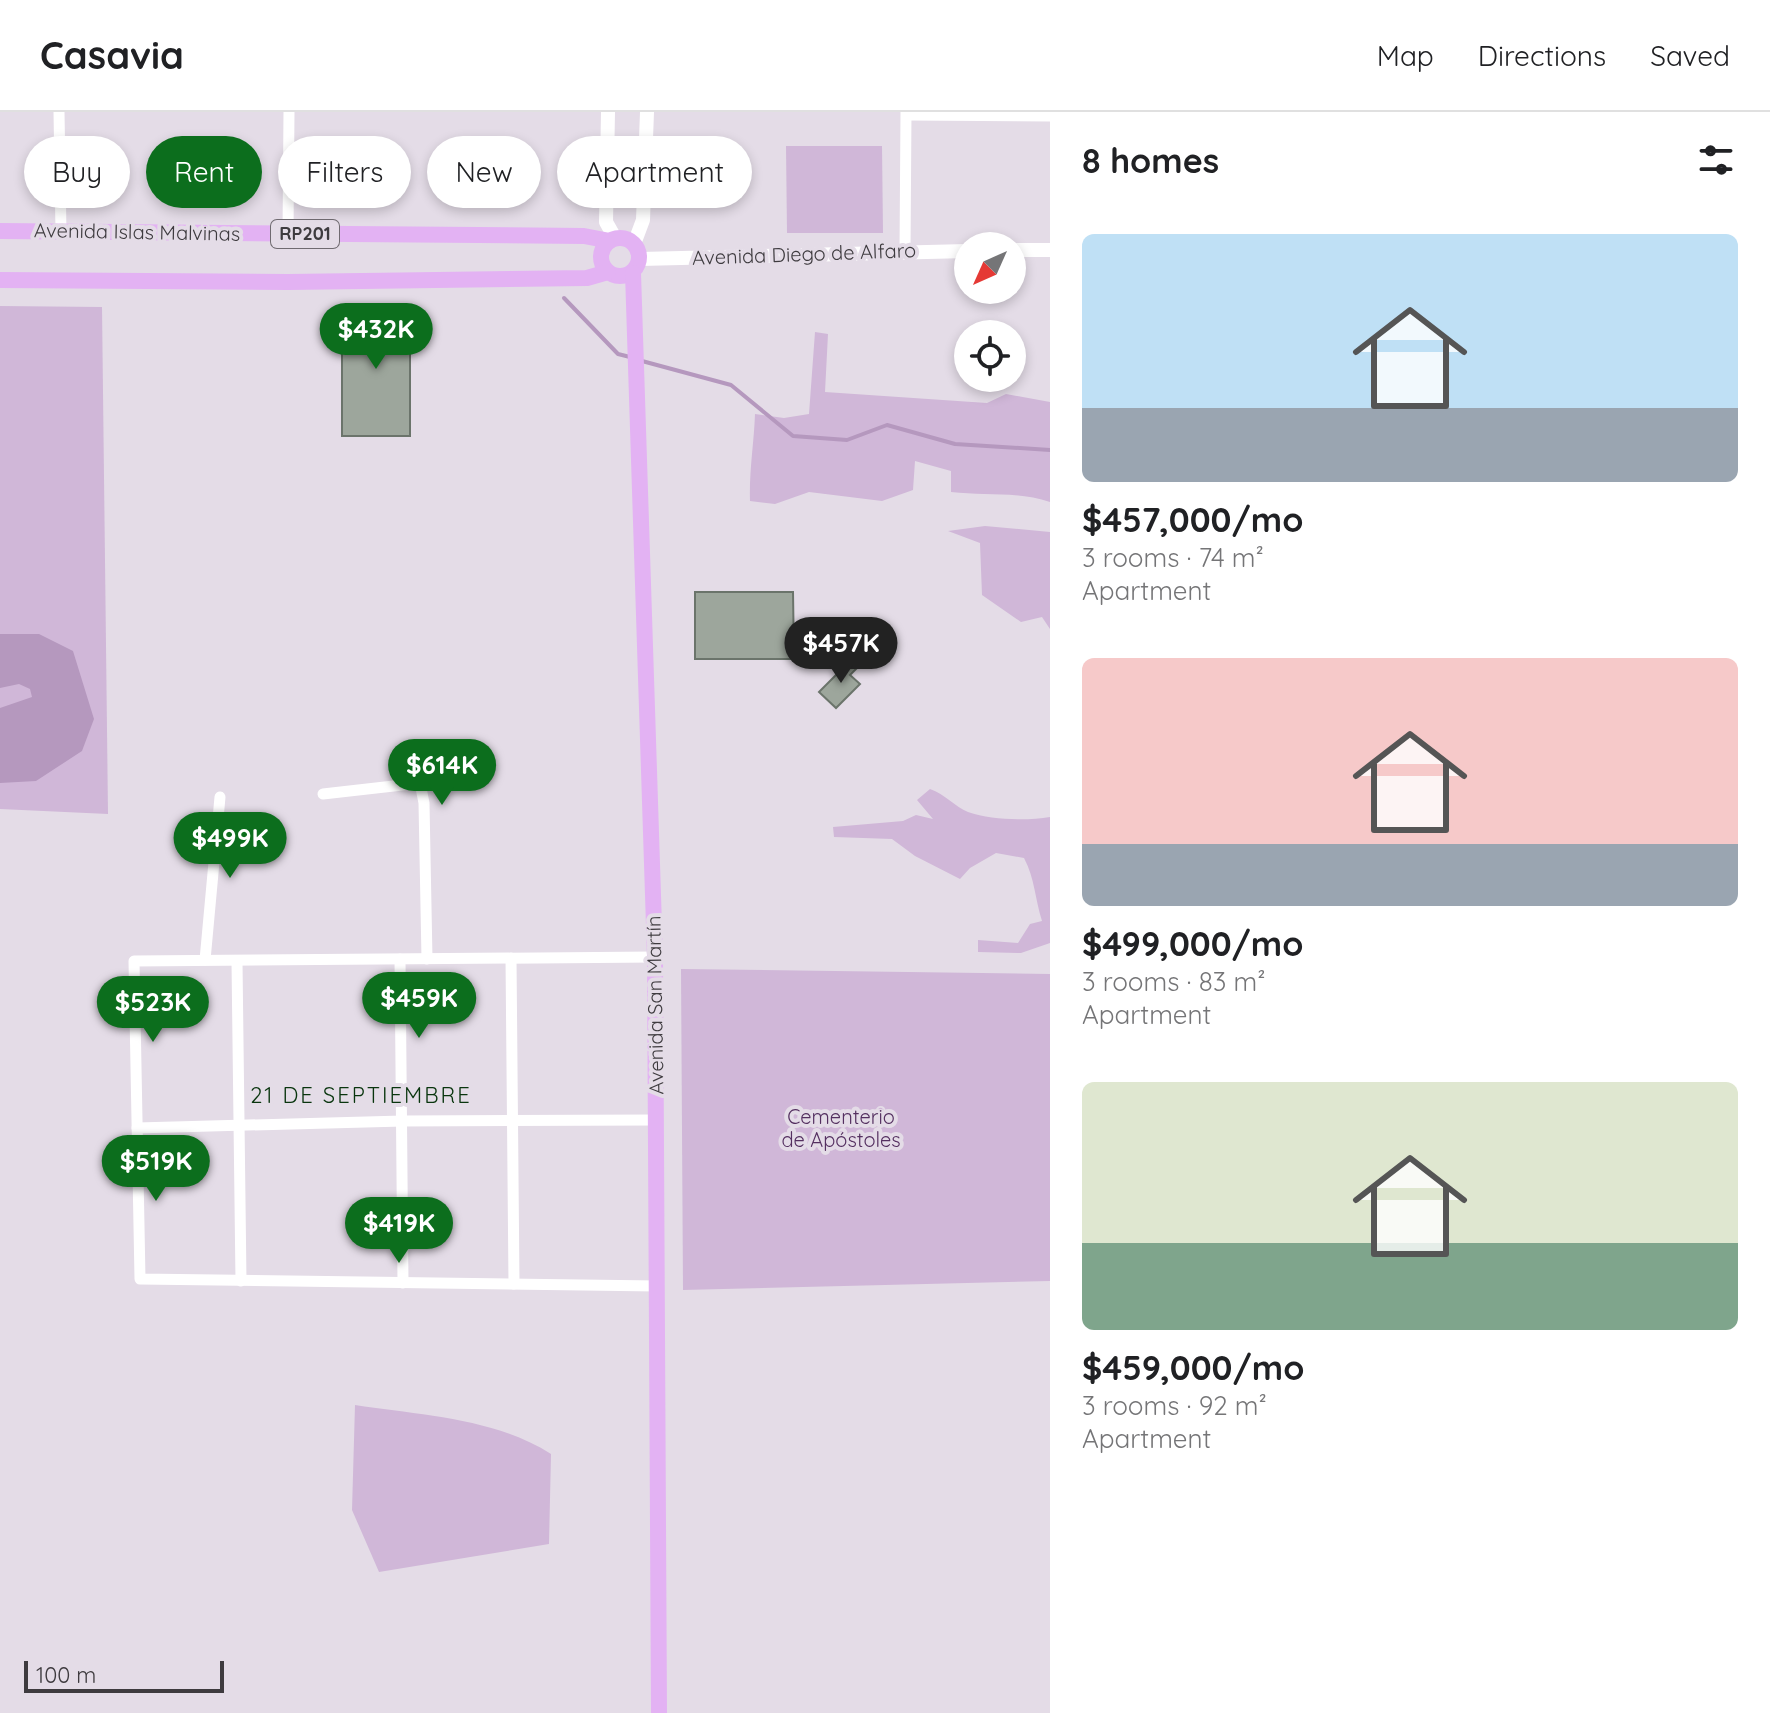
<!DOCTYPE html>
<html lang="en">
<head>
<meta charset="utf-8">
<style>
	:root { --surface:#fff; --page:#f2f2f2; --text:#202124; --muted:#757577; --line:#e0e0e0; --accent:#0c6e1d }
	body { margin:0; font-family:Quicksand,sans-serif; background:var(--page); color:var(--text); height:100vh; display:flex; flex-direction:column; font-size:30px; white-space:nowrap }
	* { box-sizing:border-box; margin:0 }
	p { font-size:26px; color:var(--muted) }
	.icon { flex:none; width:44px; height:44px; fill:none; stroke:currentColor; stroke-width:2; stroke-linecap:round; stroke-linejoin:round }
	.map { position:relative; flex:1; overflow:hidden }
	.side { display:flex; flex-direction:column; background:var(--surface); width:720px }
	.side>* { flex:none }
	.top-card { position:absolute; left:24px; top:24px; width:760px; height:72px; display:flex; gap:16px }
	.needle { width:52px; rotate:225deg }
	.controls { position:absolute; left:954px; top:120px; display:grid; gap:16px }
	.controls a { display:grid; place-items:center; width:72px; height:72px; border-radius:50%; background:var(--surface); box-shadow:0 4px 12px #0003; font-size:40px }
	.scale { position:absolute; left:24px; bottom:20px; width:200px; box-sizing:border-box; padding-left:8px; border:4px solid #3e3b3f; border-top:0; font-size:22px; line-height:28px; white-space:nowrap; color:#3e3b3f; -webkit-text-stroke:6px #e4dce7; paint-order:stroke }
	.price { position:absolute; translate:-50% -68px; padding:0 18px; border-radius:28px; background:var(--accent); color:#fff; font-size:26px; line-height:52px; filter:drop-shadow(0 2px 4px #0008) }
	.price::after { content:''; position:absolute; left:50%; top:48px; width:24px; height:18px; margin-left:-12px; background:inherit; clip-path:polygon(0 0,100% 0,50% 100%) }
	.price.selected { background:#222; color:#fff }
	ul { padding:0; list-style:none }
	li { display:grid; align-content:center; gap:16px; height:424px; padding:0 32px }
	li span { display:grid; place-items:center; height:248px; border-radius:12px; color:#555 }
	li>.icon { margin-inline-start:auto }
	span .icon { width:144px; height:144px; fill:#fffc; stroke-width:1 }
	li b { font-size:34px }
	h2 { display:flex; justify-content:space-between; align-items:center; height:96px; padding:0 32px; font-size:34px }
	.pill { padding:0 28px; border-radius:36px; background:var(--surface); box-shadow:0 4px 12px #0003; font-size:28px; line-height:72px }
	.pill.selected { background:var(--accent); color:#fff }
	header { display:flex; align-items:center; gap:48px; box-sizing:border-box; height:112px; padding:0 40px; background:var(--surface); border-bottom:2px solid var(--line) }
	header strong { font-size:38px }
	nav { display:flex; gap:44px; margin-inline-start:auto; font-size:28px }
	main { display:flex; flex:1; min-height:0 }
	.map>svg:first-child { display:block }
</style>
</head>
<body>
<header>
<strong>Casavia</strong>
<nav><a>Map</a><a>Directions</a><a>Saved</a></nav>
</header>
<main>
<div class="map">
<svg width="1050" height="1601" viewBox="0 0 1050 1601">
	<rect width="100%" height="100%" fill="#e4dce7"/>
	<g fill="#d0b7d8">
		<path d="M786,34H882L883,121H787Z"/>
		<path d="M0,194L102,195L108,702L0,697Z"/>
		<path d="M815,220L828,222L825,280L987,291L1006,282L1050,290V390C1018,379 984,384 951,380V359L915,349L913,378L882,389L809,380L775,392L750,389C749,359 754,331 755,302L784,306L809,302Z"/>
		<path d="M985,414L1050,420V517L1042,505L1021,510L982,483L980,431L948,419Z"/>
		<path d="M930,677C945,682 955,695 968,700C992,708 1026,709 1050,705V831L1021,841L978,840V828L1018,831L1030,812L1042,809C1035,787 1035,767 1024,746L996,741L970,756L960,767L915,744L892,727L834,725L833,715L903,709L916,703L933,707L917,688Z"/>
		<path d="M681,857L1050,862V1169L683,1178Z"/>
		<path d="M355,1293C420,1303 495,1306 551,1342L549,1432L379,1460L352,1398Z"/>
	</g>
	<path fill="#b598be" d="M0,522H39L73,539L94,607L82,639L36,669L0,671V596L32,585L30,577L19,572L0,576Z"/>
	<g fill="none" stroke-linecap="round" stroke-linejoin="round">
		<g stroke="#b598be" stroke-width="4">
			<path d="M564,186L618,242L630,245"/>
			<path d="M642,249L731,273L793,324L847,328L887,313L955,332L1050,338"/>
		</g>
	</g>
	<g fill="#9da69c" stroke="#6b746b" stroke-width="2">
		<path d="M342,193L410,194V324H342Z"/>
		<path d="M695,480H793L794,547H695Z"/>
		<path d="M851,548L858,555L850,563L860,572L836,596L819,580Z"/>
	</g>
	<g fill="none" stroke-linecap="round" stroke-linejoin="round">
		<g stroke="#fff" stroke-width="11">
			<path d="M59,0L61,120"/>
			<path d="M907,3L1050,4"/>
			<path d="M288,122L289,0"/>
			<path d="M905,139L906,0"/>
			<path d="M323,682L420,671L424,691L427,847"/>
			<path d="M655,845L134,849L140,1167L657,1174"/>
			<path d="M511,846L514,1172"/>
			<path d="M400,847L403,1171"/>
			<path d="M205,848L220,685"/>
			<path d="M237,850L241,1169"/>
			<path d="M137,1016L403,1009L656,1008"/>
		</g>
		<g stroke="#fff" stroke-width="14">
			<path d="M608,0L606,110L615,126"/>
			<path d="M634,132L643,108L647,0"/>
			<path d="M1012,138H1050"/>
			<path d="M640,147L968,139"/>
		</g>
		<g stroke="#e3b2f3" stroke-width="16">
			<path d="M0,119L584,124L610,129"/>
			<circle cx="620" cy="145" r="19"/>
			<path d="M633,161L655,845L659,1601"/>
			<path d="M0,168L288,170L587,166L608,160"/>
		</g>
	</g>
	<g text-anchor="middle" stroke-width="8" stroke-linejoin="round" paint-order="stroke">
		<rect fill="#e4dce7" stroke="#706b71" stroke-width="2" x="271" y="108" width="68" height="28" rx="6"/>
		<g font-size="18" font-weight="bold" fill="#3e3b3f">
			<text x="305" y="128">RP201</text>
		</g>
		<g font-size="20" fill="#3e3b3f" stroke="#e4dce7">
			<text transform="translate(137 120) rotate(1)" y="7">Avenida Islas Malvinas</text>
			<text transform="translate(804 142) rotate(-2)" y="7">Avenida Diego de Alfaro</text>
			<text transform="translate(655 893) rotate(-91)" y="7">Avenida San Martín</text>
		</g>
		<g font-size="20" fill="#542f60" stroke="#e4dce7">
			<text x="841" y="1012">Cementerio<tspan x="841" dy="23">de Apóstoles</tspan></text>
		</g>
		<g font-size="22" letter-spacing="2" fill="#09350e" stroke="#e4dce7">
			<text x="361" y="991">21 DE SEPTIEMBRE</text>
		</g>
	</g>
</svg>
<div class="controls">
<a><svg class="needle" viewBox="-14 -14 28 28"><path d="M0-13l5 13h-10z" fill="#e53935"/><path d="M0 13l5-13h-10z" fill="#757577"/></svg></a>
<a><svg class="icon" aria-label="locate" viewBox="0 0 24 24"><circle cx="12" cy="12" r="6"/><path d="M12 2v4M12 18v4M2 12h4M18 12h4"/></svg></a>
</div>
<div class="scale">100 m</div>
<b class="price" style="left:376px;top:259px">$432K</b>
<b class="price selected" style="left:841px;top:573px">$457K</b>
<b class="price" style="left:442px;top:695px">$614K</b>
<b class="price" style="left:230px;top:768px">$499K</b>
<b class="price" style="left:419px;top:928px">$459K</b>
<b class="price" style="left:153px;top:932px">$523K</b>
<b class="price" style="left:156px;top:1091px">$519K</b>
<b class="price" style="left:399px;top:1153px">$419K</b>
<div class="top-card">
<a class="pill">Buy</a>
<a class="pill selected">Rent</a>
<a class="pill">Filters</a>
<a class="pill">New</a>
<a class="pill">Apartment</a>
</div>
</div>
<section class="side">
<h2>8 homes<svg class="icon" aria-label="filters" viewBox="0 0 24 24"><path d="M4 7h16M4 17h16"/><circle cx="9" cy="7" r="2"/><circle cx="15" cy="17" r="2"/></svg></h2>
<ul>
<li><span style="background:linear-gradient(#bfe0f5 70%,#9aa5b1 0)"><svg class="icon" aria-label="home" viewBox="0 0 24 24"><path d="M3 11l9-7 9 7M6 9v11h12V9"/></svg></span><div><b>$457,000/mo</b><p>3 rooms · 74 m²</p><p>Apartment</p></div></li>
<li><span style="background:linear-gradient(#f6c9c9 75%,#9aa5b1 0)"><svg class="icon" aria-label="home" viewBox="0 0 24 24"><path d="M3 11l9-7 9 7M6 9v11h12V9"/></svg></span><div><b>$499,000/mo</b><p>3 rooms · 83 m²</p><p>Apartment</p></div></li>
<li><span style="background:linear-gradient(#dfe7d0 65%,#7fa58c 0)"><svg class="icon" aria-label="home" viewBox="0 0 24 24"><path d="M3 11l9-7 9 7M6 9v11h12V9"/></svg></span><div><b>$459,000/mo</b><p>3 rooms · 92 m²</p><p>Apartment</p></div></li>
</ul>
</section>
</main>
</body>
</html>
